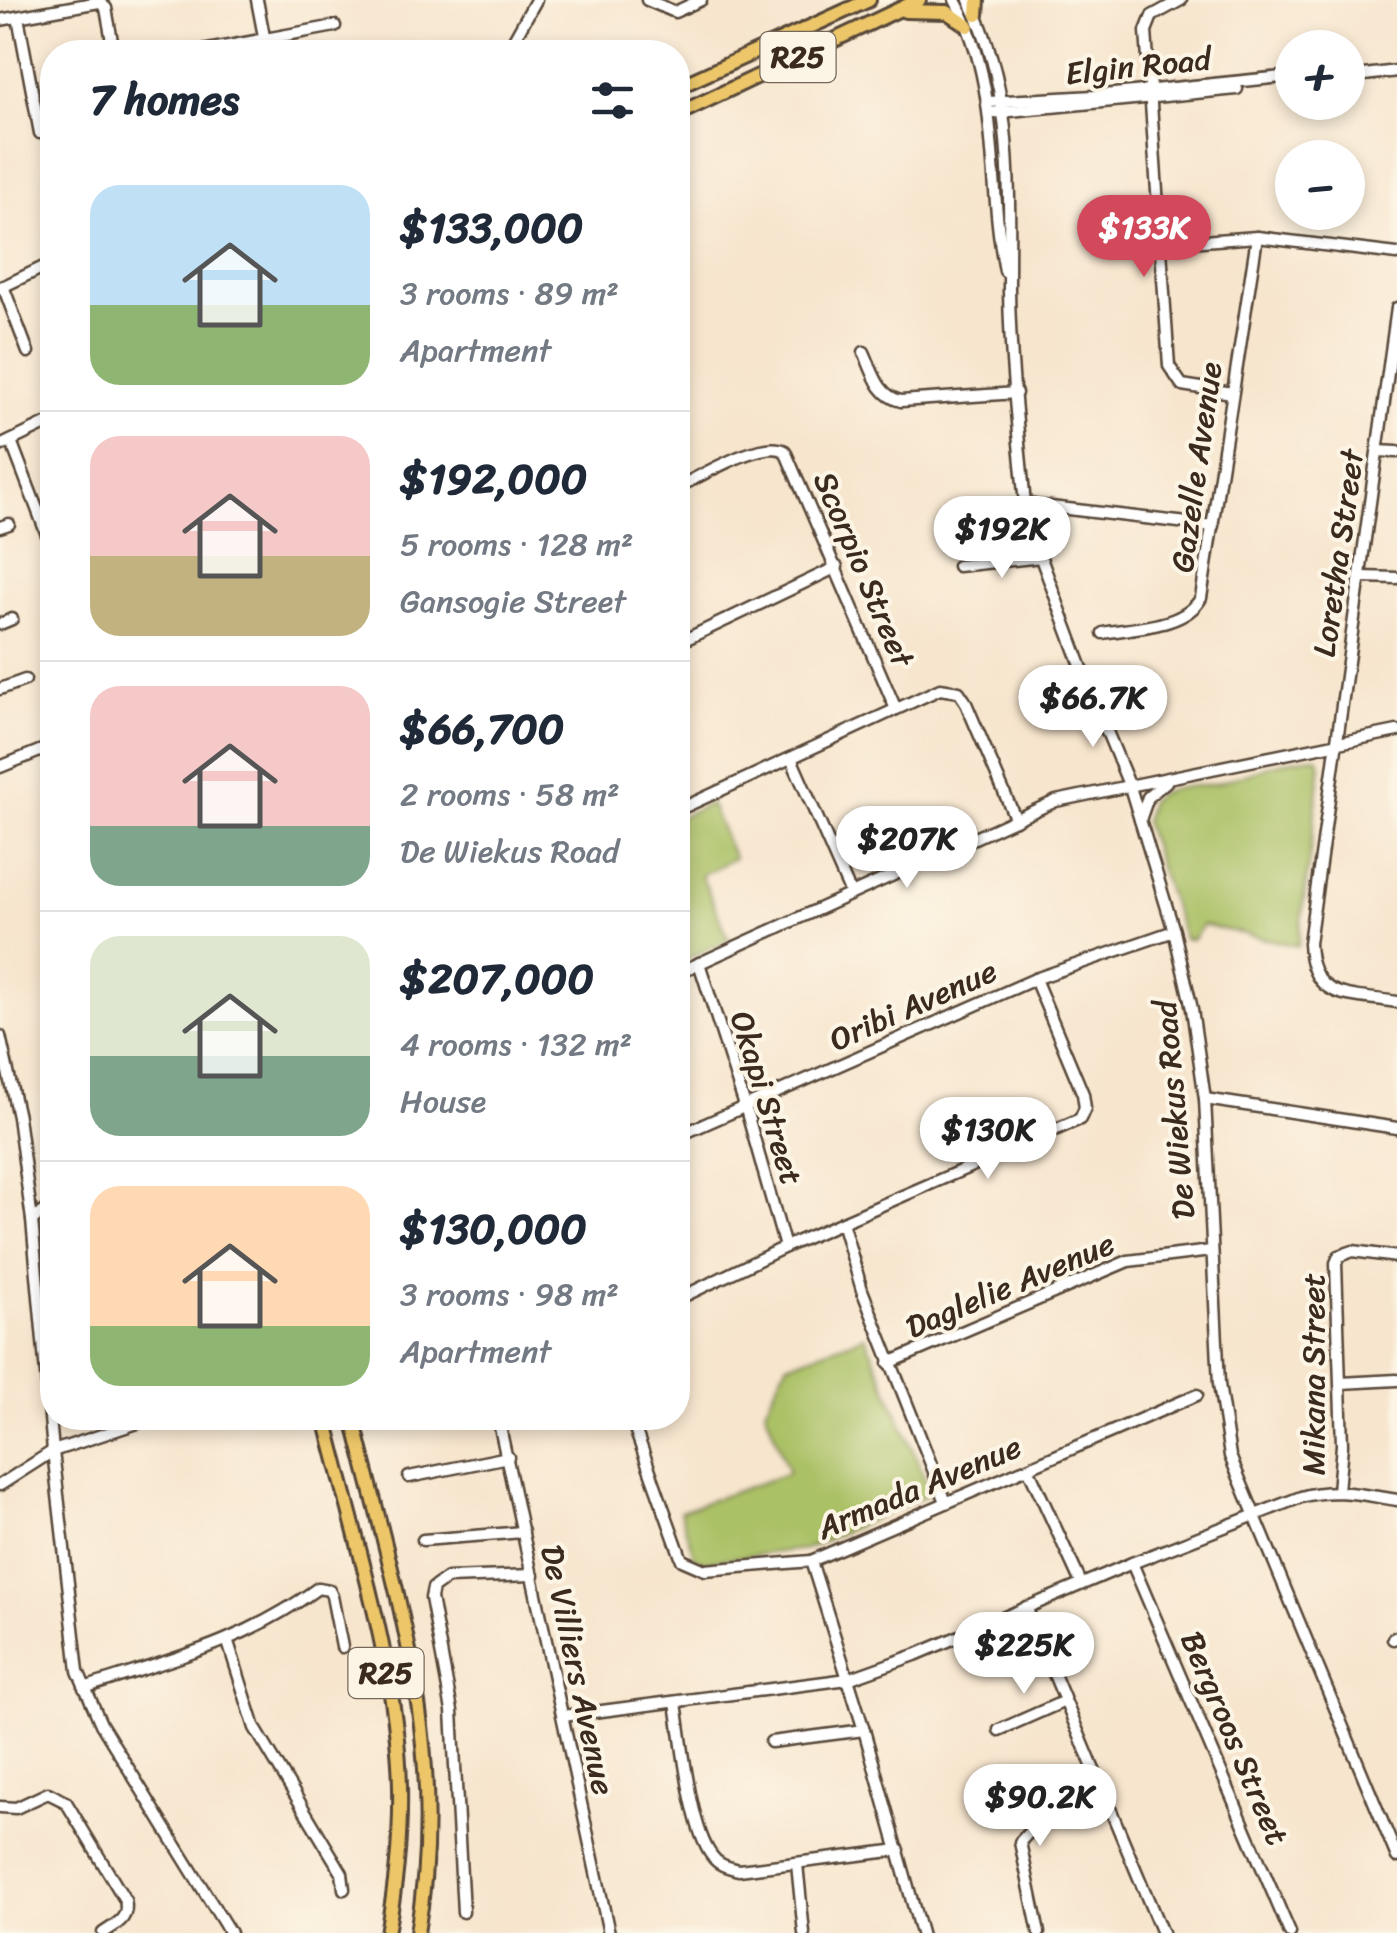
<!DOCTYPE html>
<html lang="en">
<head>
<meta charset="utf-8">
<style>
	:root { --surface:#fff; --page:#f6f6f7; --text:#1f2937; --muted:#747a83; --line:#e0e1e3; --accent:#d1495b }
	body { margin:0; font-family:Sriracha,sans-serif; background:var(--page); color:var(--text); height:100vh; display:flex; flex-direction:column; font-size:38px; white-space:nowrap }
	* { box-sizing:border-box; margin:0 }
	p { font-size:32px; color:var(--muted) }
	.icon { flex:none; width:55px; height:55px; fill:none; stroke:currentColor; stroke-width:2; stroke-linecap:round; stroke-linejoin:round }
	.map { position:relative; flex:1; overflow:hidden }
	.side { position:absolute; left:40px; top:40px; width:650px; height:1390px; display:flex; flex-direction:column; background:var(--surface); border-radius:40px; box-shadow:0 5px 15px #0003 }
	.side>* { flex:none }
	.tools { position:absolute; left:1275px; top:30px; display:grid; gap:20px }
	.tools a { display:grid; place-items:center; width:90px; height:90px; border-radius:50%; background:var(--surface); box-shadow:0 5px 15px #0003; font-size:50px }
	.price { position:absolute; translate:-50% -85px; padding:0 22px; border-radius:35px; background:#fff; color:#222; font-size:32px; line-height:65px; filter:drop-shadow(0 2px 5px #0008) }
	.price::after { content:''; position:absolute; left:50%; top:60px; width:30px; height:22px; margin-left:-15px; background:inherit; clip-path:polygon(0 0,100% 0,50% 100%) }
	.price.on { background:var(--accent); color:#fff }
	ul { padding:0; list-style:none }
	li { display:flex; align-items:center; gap:30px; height:250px; padding:0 50px }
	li+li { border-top:2px solid var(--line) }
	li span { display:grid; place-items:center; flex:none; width:280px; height:200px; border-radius:30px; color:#555 }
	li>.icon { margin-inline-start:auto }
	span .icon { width:120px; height:120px; fill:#fffc; stroke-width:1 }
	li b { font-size:42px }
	h2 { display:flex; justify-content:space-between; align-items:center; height:120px; padding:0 50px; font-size:42px }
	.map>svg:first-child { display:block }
</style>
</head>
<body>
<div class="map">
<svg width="1397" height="1933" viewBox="0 0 1397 1933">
	<rect width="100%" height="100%" fill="#fcf5e5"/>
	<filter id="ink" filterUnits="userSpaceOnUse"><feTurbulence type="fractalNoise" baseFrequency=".01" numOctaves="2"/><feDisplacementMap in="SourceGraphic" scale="20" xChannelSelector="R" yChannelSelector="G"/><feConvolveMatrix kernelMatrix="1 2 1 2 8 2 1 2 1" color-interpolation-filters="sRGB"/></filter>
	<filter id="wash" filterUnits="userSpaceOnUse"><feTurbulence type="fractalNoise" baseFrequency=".0048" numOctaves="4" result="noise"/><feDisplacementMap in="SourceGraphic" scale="40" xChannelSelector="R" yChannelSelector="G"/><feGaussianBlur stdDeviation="2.25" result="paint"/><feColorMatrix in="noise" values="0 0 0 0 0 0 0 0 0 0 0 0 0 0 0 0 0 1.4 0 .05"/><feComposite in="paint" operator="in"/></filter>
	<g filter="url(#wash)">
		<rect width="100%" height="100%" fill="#f7e5cd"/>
		<g fill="#abc166" stroke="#737642" stroke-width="2.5">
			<path d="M1317,757L1321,765L1298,946L1203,925L1193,939H1184L1144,822L1150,801C1169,781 1201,790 1225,781C1255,771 1286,758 1317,757Z"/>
			<path d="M710,803L734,858L701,875L729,939L678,963V818Z"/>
			<path d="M865,1336L931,1493L806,1549L704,1561L694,1556L680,1511L789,1473L765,1409L787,1364Z"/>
		</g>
	</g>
	<g filter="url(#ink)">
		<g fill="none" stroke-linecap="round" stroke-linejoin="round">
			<defs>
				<g id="minor">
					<path d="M257,0L267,52"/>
					<path d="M647,0L675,12L701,0"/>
					<path d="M955,0C1002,88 986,176 1005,271"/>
					<path d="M969,0C1015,89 1009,193 1009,291C1010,361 1018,433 1025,504L1032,534L1093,698L1130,787L1174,931L1192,1009L1205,1099L1219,1384L1230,1456L1397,1857"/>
					<path d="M1181,0L1152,16L1146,31L1169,366L1182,385L1232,393"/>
					<path d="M18,17L40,133"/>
					<path d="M0,20L99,2L106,8L114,52"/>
					<path d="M196,52L335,26"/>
					<path d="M507,52L536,0"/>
					<path d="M1348,77L1397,71"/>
					<path d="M988,102L1094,96L1292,76"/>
					<path d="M989,113L1237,89"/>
					<path d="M1161,244L1257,237L1397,254"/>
					<path d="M3,286L28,352"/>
					<path d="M0,288L52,263"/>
					<path d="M1397,308L1309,943C1311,1002 1350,994 1397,1002"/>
					<path d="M864,352C873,372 878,396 901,401L1016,393"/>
					<path d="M11,441L52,548"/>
					<path d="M0,446L52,421"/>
					<path d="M1378,451L1397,452"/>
					<path d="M678,487C701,476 763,438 785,451L895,707"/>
					<path d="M1025,504L1213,526"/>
					<path d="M0,527L9,524"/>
					<path d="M958,566L1041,557"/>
					<path d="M1362,577L1397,578"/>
					<path d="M0,624L12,619"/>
					<path d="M1103,633C1134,627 1184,628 1201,598L1257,237"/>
					<path d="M678,643L837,567"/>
					<path d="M0,689L25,680"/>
					<path d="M791,758L851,894"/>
					<path d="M0,767L52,746"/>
					<path d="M678,810L940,689L959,692L965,701L1016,820"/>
					<path d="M1140,820L1148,797L1166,782"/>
					<path d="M699,963L745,1106L785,1247"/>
					<path d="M678,973L1056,801L1397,731"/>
					<path d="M0,1036L18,1117L32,1220L53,1451L78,1671L101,1724L230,1933"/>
					<path d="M1205,1099L1397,1128"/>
					<path d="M678,1136L1035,979L1174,931"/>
					<path d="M32,1220L52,1206"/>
					<path d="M842,1222L862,1290L946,1502"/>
					<path d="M678,1299L785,1247L1080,1119L1085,1108L1083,1094L1035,979"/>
					<path d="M889,1363L1128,1261L1211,1251"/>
					<path d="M1341,1383L1397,1380"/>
					<path d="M498,1418L609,1933"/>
					<path d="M631,1418L682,1560L705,1570L811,1561L1197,1395"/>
					<path d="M1028,1468L1081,1583"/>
					<path d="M409,1477L508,1457"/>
					<path d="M0,1485L53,1451L153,1418"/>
					<path d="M1338,1491L1342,1445L1336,1263L1339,1256L1353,1251L1397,1257"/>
					<path d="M423,1540L523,1532"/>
					<path d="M811,1561L864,1730L921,1933"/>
					<path d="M1132,1563L1290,1933"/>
					<path d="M1026,1607L1162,1933"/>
					<path d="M1393,1639L1397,1637"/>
					<path d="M228,1642L255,1728L342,1873L344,1889"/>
					<path d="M84,1688C170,1660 245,1642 318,1588L329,1590L332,1596L342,1647"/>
					<path d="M676,1703C682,1740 690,1828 712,1856C719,1866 728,1867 739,1870L899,1850"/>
					<path d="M563,1716L848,1679L915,1655L1132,1563L1301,1497C1334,1487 1364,1495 1397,1500"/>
					<path d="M999,1730L1065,1701"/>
					<path d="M771,1742L864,1730"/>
					<path d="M0,1807L16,1808L48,1793L66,1802L125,1900C130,1919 116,1924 103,1933"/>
					<path d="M797,1864L804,1933"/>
					<path d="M463,1912L452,1711L431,1598L433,1588L447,1578L533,1575"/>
					<path d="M1039,1933L1020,1842L1030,1831L1103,1796"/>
				</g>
				<g id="major">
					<path d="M905,11L947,12L968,26"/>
					<path d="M977,15L978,0"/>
					<path d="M678,87L869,0"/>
					<path d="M678,114L919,0"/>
					<path d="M325,1418C353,1531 398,1671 400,1787C401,1836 396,1885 387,1933"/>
					<path d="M353,1418C396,1593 449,1750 417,1933"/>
				</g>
			</defs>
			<use href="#minor" stroke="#574638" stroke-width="15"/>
			<use href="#major" stroke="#574638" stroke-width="18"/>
			<use href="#minor" stroke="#fff" stroke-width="10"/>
			<use href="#major" stroke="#ecc669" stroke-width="12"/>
		</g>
	</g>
	<g text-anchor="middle" stroke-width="8" stroke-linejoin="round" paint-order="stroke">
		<g fill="#fcf5e5" stroke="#75675a" stroke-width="2.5">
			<rect x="760.5" y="32" width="75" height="50" rx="8"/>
			<rect x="348.5" y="1648" width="75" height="50" rx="8"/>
		</g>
		<g font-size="30" font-weight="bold" fill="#3b2a1e">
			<text x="798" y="67">R25</text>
			<text x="386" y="1683">R25</text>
		</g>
		<g font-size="32" fill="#3b2a1e" stroke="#fcf5e5">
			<text transform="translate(1138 66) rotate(-6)" y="11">Elgin Road</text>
			<text transform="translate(1196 467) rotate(-82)" y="11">Gazelle Avenue</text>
			<text transform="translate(1338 553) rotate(-82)" y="11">Loretha Street</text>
			<text transform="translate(864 569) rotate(67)" y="11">Scorpio Street</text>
			<text transform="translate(913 1005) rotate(-24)" y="11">Oribi Avenue</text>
			<text transform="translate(767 1098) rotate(73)" y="11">Okapi Street</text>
			<text transform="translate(1174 1110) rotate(-95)" y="11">De Wiekus Road</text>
			<text transform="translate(1010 1285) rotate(-23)" y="11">Daglelie Avenue</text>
			<text transform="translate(1313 1374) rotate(-90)" y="11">Mikana Street</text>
			<text transform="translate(919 1487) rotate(-23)" y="11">Armada Avenue</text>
			<text transform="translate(578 1670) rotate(78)" y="11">De Villiers Avenue</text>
			<text transform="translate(1235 1738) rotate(67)" y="11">Bergroos Street</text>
		</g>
	</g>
</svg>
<div class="tools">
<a>+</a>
<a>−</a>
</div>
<b class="price on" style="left:1144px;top:280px">$133K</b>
<b class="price" style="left:1002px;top:581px">$192K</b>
<b class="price" style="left:1093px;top:750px">$66.7K</b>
<b class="price" style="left:907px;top:891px">$207K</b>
<b class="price" style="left:988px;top:1182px">$130K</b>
<b class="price" style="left:1024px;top:1697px">$225K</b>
<b class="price" style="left:1040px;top:1849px">$90.2K</b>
<section class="side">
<h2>7 homes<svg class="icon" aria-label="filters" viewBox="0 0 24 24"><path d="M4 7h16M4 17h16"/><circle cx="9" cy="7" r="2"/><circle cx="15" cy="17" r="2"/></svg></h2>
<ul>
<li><span style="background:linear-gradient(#bfe0f5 60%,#8fb573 0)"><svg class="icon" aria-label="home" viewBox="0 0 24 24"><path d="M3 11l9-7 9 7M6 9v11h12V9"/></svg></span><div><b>$133,000</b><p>3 rooms · 89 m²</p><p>Apartment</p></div></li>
<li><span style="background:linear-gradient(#f6c9c9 60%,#c2b280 0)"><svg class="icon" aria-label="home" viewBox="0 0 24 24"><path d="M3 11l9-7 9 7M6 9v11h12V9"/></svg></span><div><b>$192,000</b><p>5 rooms · 128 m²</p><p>Gansogie Street</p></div></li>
<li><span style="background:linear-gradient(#f6c9c9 70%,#7fa58c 0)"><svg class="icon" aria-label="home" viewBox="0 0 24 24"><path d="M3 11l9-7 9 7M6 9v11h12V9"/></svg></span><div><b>$66,700</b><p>2 rooms · 58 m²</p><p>De Wiekus Road</p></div></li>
<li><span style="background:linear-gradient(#dfe7d0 60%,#7fa58c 0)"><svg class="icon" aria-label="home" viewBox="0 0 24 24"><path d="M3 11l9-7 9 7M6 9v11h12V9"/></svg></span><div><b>$207,000</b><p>4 rooms · 132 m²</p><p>House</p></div></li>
<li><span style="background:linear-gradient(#ffd9b3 70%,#8fb573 0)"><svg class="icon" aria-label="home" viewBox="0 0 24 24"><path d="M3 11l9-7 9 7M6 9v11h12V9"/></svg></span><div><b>$130,000</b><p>3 rooms · 98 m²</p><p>Apartment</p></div></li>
</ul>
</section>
</div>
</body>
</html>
